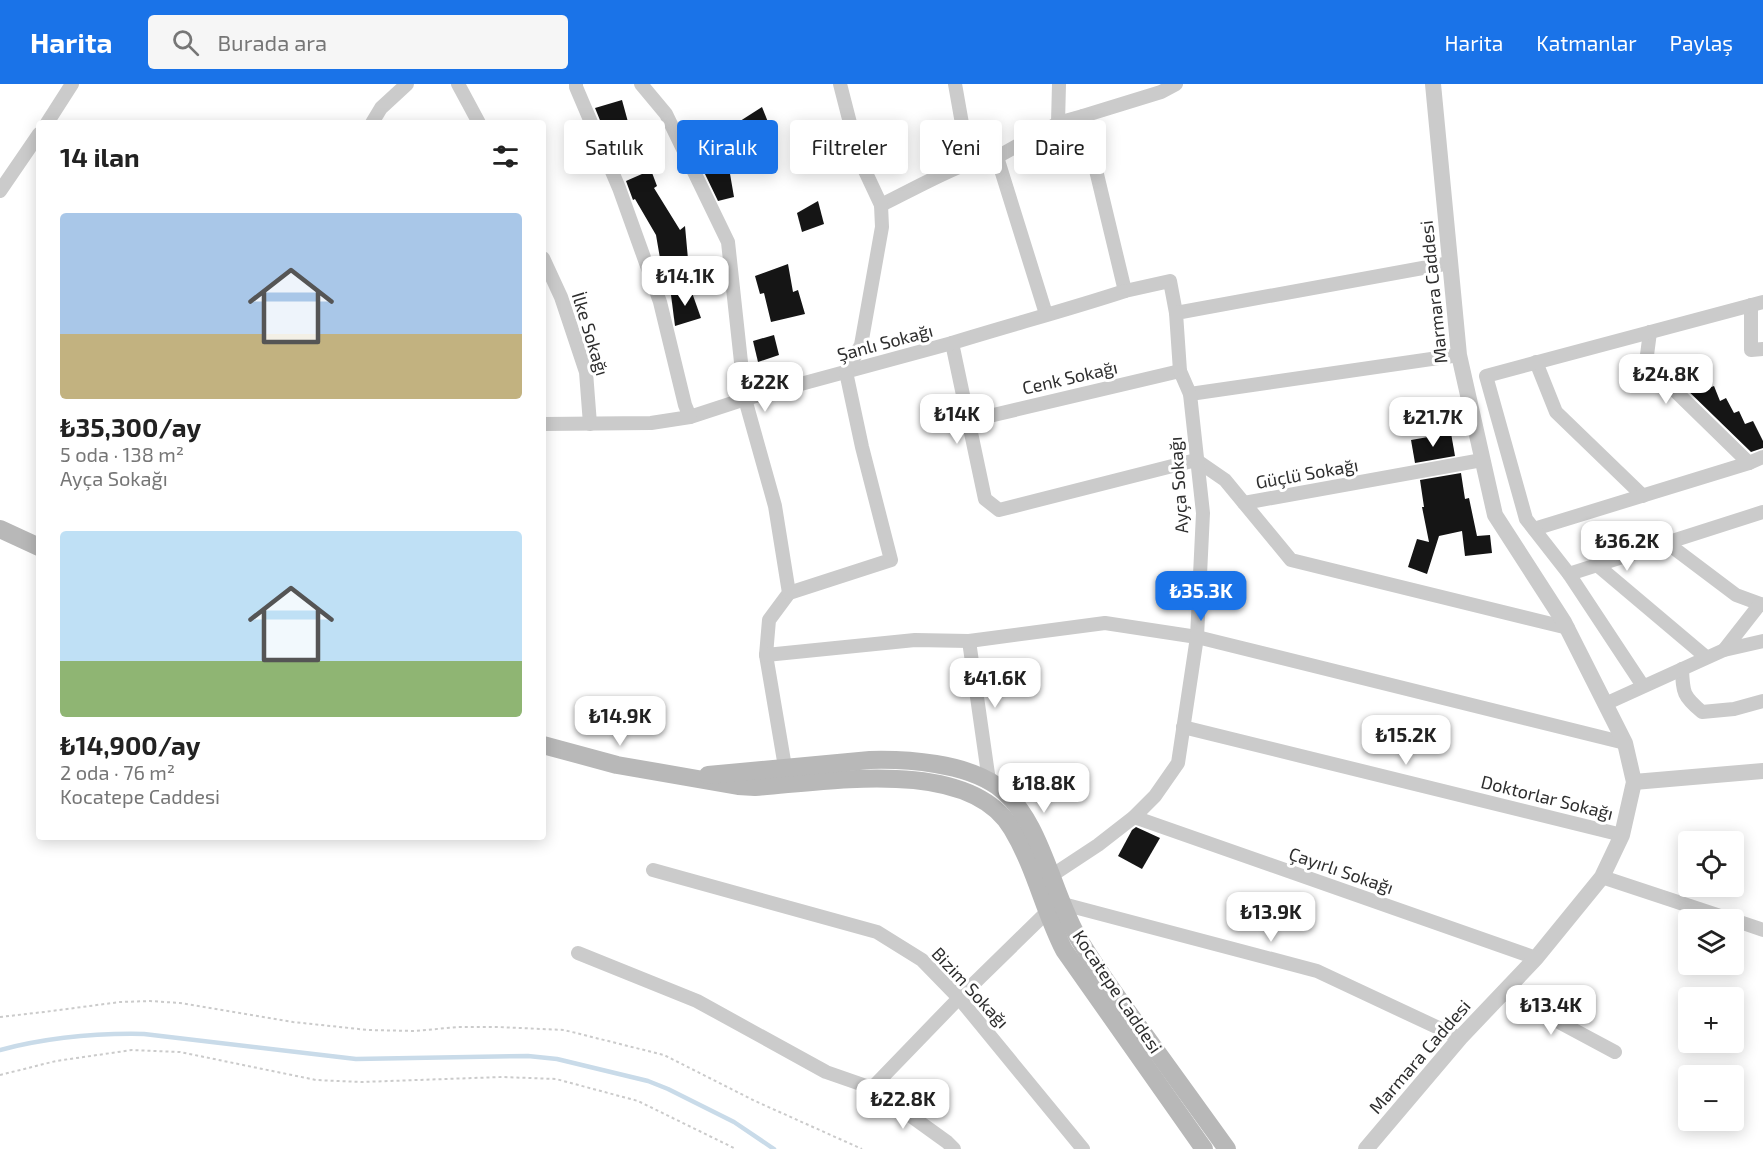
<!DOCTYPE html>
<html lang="tr">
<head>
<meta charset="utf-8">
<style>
	:root { --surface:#fff; --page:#f6f6f6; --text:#222; --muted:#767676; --accent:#1a73e8 }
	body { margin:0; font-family:"Exo 2",sans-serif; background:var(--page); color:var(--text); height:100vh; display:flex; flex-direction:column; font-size:22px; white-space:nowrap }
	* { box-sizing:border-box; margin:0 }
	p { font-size:20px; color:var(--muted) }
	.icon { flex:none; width:33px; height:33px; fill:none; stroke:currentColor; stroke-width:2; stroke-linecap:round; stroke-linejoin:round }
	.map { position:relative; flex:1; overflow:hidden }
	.side { position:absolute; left:36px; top:36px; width:510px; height:720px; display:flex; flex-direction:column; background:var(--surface); border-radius:6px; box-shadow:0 3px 15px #0003 }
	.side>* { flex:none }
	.banner { position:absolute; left:564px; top:36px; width:570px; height:54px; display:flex; gap:12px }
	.buttons { position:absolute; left:1678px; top:747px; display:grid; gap:12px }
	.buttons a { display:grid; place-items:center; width:66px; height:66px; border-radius:6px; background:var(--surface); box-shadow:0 3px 15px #0003; font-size:30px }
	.price { position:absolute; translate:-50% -51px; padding:0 14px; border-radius:12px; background:#fff; color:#222; font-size:20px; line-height:39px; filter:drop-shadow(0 2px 3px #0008) }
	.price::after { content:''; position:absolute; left:50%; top:36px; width:18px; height:14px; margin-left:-9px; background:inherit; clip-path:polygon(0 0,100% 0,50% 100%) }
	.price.current { background:var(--accent); color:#fff }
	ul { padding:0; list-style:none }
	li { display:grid; align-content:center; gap:12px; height:318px; padding:0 24px }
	li span { display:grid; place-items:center; height:186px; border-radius:6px; color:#555 }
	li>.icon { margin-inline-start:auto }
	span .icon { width:108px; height:108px; fill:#fffc; stroke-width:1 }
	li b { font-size:26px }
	h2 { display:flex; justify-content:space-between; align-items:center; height:72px; padding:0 24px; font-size:26px }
	.pill { padding:0 21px; border-radius:6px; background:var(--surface); box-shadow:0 3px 15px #0003; font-size:21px; line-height:54px }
	.pill.current { background:var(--accent); color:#fff }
	header { display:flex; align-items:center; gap:36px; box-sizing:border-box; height:84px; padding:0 30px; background:var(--accent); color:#fff }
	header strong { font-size:28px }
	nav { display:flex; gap:33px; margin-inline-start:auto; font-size:21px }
	.search { width:420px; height:54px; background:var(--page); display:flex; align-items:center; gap:15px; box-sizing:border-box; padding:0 21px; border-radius:6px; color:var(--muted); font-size:22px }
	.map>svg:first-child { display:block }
</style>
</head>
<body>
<header>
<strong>Harita</strong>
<div class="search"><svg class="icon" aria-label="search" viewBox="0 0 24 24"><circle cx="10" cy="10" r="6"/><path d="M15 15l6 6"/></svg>Burada ara</div>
<nav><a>Harita</a><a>Katmanlar</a><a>Paylaş</a></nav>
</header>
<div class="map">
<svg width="1763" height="1065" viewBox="0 0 1763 1065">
	<rect width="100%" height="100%" fill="#fff"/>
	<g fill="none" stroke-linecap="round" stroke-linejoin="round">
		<path stroke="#c9dbe9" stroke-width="4.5" d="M0,966C46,954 96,949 144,950L356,975L528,972L557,975L648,997L668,1005L734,1038L774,1065"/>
	</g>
	<g fill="#151515">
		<path d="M622,16L631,49L608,56L595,24Z"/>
		<path d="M762,23L772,48L748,60L737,39Z"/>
		<path d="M712,55L727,84H729L734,113L718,117L692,63Z"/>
		<path d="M651,86L657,102L654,104L680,146L685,142L688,175L661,180L656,151L635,115L633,116L626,97Z"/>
		<path d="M818,117L824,140L802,148L797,129Z"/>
		<path d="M788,180L793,208L798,206L805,230L771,238L764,209L760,210L755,192Z"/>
		<path d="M690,203L701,234L675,242L671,211Z"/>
		<path d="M774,251L779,271L758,278L753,257Z"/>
		<path d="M1694,290L1701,307L1714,302L1720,317L1726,314L1734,329L1739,327L1745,340L1753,337L1763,357V364L1751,368L1678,297Z"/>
		<path d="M1451,349L1455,372L1415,379L1411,356Z"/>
		<path d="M1461,389L1465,415L1469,414L1477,452L1490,451L1492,469L1465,472L1462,447L1439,452L1427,490L1408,483L1417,455L1429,458L1422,423H1424L1420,396Z"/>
		<path d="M1136,743L1160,754L1142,785L1118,772L1132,746Z"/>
	</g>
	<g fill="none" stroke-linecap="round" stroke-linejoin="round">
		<g stroke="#cbcbcb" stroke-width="2" stroke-dasharray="3 3" stroke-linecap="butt">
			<path d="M0,933L44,928L120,918L150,917L180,919L293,938L368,946L415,947L458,943H498L564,946L664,971L755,1017L862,1065"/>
			<path d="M0,991L56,977L132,966L180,968L316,996L361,998L502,993L556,995L638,1017L736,1065"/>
		</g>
		<g stroke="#cbcbcb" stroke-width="14">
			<path d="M458,0L479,39"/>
			<path d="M641,0L666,30L728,158L745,315L775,422L789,509L769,536L766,571L785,683"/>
			<path d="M955,0L969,79"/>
			<path d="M1176,0L1161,8L1083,32L1125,207L1170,197L1176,229"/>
			<path d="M47,39L72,0"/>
			<path d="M372,39L381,24L407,0"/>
			<path d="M1058,39L1059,0"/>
			<path d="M997,73L1046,230"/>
			<path d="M0,107L39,50"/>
			<path d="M881,121C905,110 974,70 997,73L1058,39L1083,32"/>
			<path d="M543,174L561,213L586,288L590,340"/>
			<path d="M1125,207C1067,226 1010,241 952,259L985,415L999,426L1196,376L1225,396L1291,476L1568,544"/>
			<path d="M1751,221V266L1763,265"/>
			<path d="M1650,248L1644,294L1666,298L1749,379"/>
			<path d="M1536,278L1556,328L1643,412"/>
			<path d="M1190,310L1459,271"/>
			<path d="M690,333L745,315L952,259"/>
			<path d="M968,337L1180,287"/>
			<path d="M543,340L651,339L690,333L685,321L660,218L619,104L576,3V0"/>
			<path d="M1244,419L1482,376"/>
			<path d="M1534,445L1749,379L1763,373"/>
			<path d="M1667,459L1736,511L1763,521"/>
			<path d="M1597,481L1706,573"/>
			<path d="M1569,490L1526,435L1486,292L1763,218"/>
			<path d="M789,509L891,476L862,363L846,288L861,261L882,143L881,121L859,74L840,0"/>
			<path d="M969,557L989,697"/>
			<path d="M1724,566L1760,520"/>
			<path d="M766,571L915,556L969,557L1105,539L1197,553L1625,659"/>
			<path d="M1682,585C1683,609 1683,612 1702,628L1734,625L1763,617"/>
			<path d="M1643,602L1569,490L1763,428"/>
			<path d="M1605,620L1724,566L1763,557"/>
			<path d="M1183,643L1622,751"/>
			<path d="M1134,733L1536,874"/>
			<path d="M653,786L877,848L922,876L959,914L1083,1065"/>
			<path d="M1051,792L1098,761L1134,733L1155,712L1178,679L1197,553L1203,429L1190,310L1180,287L1176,229L1450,179"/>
			<path d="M1602,793L1732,836"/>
			<path d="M1063,820L1317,887L1460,954"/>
			<path d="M1734,836L1763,846"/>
			<path d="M578,869L697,917L826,988L872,1004L959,914L1047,828"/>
			<path d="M1503,908L1615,968"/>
			<path d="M872,1004L947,1058L954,1065"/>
		</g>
		<g stroke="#cbcbcb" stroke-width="16">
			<path d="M1634,698L1763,687"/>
			<path d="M1366,1065L1460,954L1536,874L1602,793L1622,751L1634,698L1625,659L1564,538L1495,431L1459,271L1433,0"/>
		</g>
		<g stroke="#b8b8b8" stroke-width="18">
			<path d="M0,445L39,463"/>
			<path d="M543,661L617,681L738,702L755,703C826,698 969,672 1012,745C1035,783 1044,827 1064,866L1204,1065"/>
			<path d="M708,691L870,676C908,675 965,679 997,702C1042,734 1052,812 1080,857C1100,890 1124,923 1147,954C1174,991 1200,1028 1227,1065"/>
		</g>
	</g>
	<g text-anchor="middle" stroke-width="6" stroke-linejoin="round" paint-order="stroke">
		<g font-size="18" fill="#2e2e2e" stroke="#fff">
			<text transform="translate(1434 208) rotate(-96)" y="6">Marmara Caddesi</text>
			<text transform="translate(590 250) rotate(73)" y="6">İlke Sokağı</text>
			<text transform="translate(885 259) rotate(-15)" y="6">Şanlı Sokağı</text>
			<text transform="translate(1070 294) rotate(-13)" y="6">Cenk Sokağı</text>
			<text transform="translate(1307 390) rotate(-10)" y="6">Güçlü Sokağı</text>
			<text transform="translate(1179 401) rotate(-94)" y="6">Ayça Sokağı</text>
			<text transform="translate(1547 714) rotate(14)" y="6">Doktorlar Sokağı</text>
			<text transform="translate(1341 787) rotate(19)" y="6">Çayırlı Sokağı</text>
			<text transform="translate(970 904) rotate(47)" y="6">Bizim Sokağı</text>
			<text transform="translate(1117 908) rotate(56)" y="6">Kocatepe Caddesi</text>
			<text transform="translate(1420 973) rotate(-49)" y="6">Marmara Caddesi</text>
		</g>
	</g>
</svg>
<div class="buttons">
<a><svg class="icon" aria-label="locate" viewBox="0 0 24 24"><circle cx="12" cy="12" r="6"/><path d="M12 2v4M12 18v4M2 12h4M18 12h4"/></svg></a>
<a><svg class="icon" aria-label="layers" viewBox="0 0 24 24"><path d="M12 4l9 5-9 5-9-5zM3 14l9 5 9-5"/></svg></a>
<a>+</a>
<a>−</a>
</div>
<b class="price" style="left:685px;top:223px">₺14.1K</b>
<b class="price" style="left:1666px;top:321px">₺24.8K</b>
<b class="price" style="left:765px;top:329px">₺22K</b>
<b class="price" style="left:957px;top:361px">₺14K</b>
<b class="price" style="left:1433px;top:364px">₺21.7K</b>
<b class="price" style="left:1627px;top:488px">₺36.2K</b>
<b class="price current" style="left:1201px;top:538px">₺35.3K</b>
<b class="price" style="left:995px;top:625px">₺41.6K</b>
<b class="price" style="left:620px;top:663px">₺14.9K</b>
<b class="price" style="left:1406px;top:682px">₺15.2K</b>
<b class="price" style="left:1044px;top:730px">₺18.8K</b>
<b class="price" style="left:1271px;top:859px">₺13.9K</b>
<b class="price" style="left:1551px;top:952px">₺13.4K</b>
<b class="price" style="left:903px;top:1046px">₺22.8K</b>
<div class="banner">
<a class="pill">Satılık</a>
<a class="pill current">Kiralık</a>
<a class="pill">Filtreler</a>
<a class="pill">Yeni</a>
<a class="pill">Daire</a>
</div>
<section class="side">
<h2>14 ilan<svg class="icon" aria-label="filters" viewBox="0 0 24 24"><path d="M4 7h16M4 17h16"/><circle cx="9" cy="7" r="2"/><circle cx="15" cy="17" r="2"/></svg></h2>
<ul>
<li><span style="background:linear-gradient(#a9c7e8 65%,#c2b280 0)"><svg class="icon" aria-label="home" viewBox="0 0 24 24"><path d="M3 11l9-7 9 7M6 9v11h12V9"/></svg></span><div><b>₺35,300/ay</b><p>5 oda · 138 m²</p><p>Ayça Sokağı</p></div></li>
<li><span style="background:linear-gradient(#bfe0f5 70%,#8fb573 0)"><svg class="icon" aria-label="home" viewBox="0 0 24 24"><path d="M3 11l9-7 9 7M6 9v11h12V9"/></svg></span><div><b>₺14,900/ay</b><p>2 oda · 76 m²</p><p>Kocatepe Caddesi</p></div></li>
</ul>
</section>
</div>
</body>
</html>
